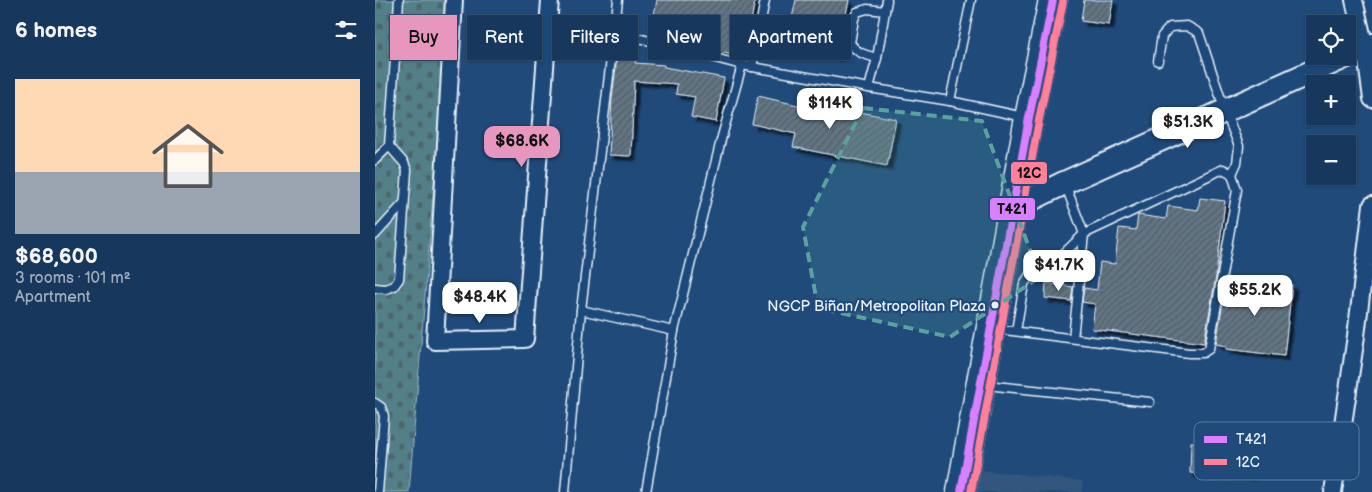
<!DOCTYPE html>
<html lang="en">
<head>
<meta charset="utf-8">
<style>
	:root { --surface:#17385c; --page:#203f62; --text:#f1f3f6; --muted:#9eacbb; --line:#365272; --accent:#e797bd }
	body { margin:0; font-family:"Balsamiq Sans",sans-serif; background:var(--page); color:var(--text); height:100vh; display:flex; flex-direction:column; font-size:19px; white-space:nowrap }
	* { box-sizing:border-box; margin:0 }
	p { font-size:16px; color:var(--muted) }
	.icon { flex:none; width:28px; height:28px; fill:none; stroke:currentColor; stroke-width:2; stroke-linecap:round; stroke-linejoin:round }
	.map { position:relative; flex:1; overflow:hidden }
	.side { display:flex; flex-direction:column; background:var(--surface); width:375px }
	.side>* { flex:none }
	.banner { position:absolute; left:15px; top:15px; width:475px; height:45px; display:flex; gap:10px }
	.controls { position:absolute; left:931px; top:15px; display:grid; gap:10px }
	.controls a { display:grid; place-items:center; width:50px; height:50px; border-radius:0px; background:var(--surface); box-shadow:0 1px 4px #0004,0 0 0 1px var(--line); font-size:25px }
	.price { position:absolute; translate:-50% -42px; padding:0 11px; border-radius:10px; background:#fff; color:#222; font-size:16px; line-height:32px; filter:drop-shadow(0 1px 2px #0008) }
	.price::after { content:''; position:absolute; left:50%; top:30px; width:15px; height:11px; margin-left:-8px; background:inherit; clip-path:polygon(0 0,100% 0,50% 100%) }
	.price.selected { background:var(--accent); color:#111 }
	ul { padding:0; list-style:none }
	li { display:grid; align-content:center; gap:10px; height:265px; padding:0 15px }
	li+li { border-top:1px solid var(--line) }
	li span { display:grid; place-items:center; height:155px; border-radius:0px; color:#555 }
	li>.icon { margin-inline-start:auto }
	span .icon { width:90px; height:90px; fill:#fffc; stroke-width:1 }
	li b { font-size:21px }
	h2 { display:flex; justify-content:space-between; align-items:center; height:60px; padding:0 15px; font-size:21px }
	.tag { padding:0 18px; border-radius:0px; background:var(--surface); box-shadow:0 1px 4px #0004,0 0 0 1px var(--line); font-size:18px; line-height:45px }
	.tag.selected { background:var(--accent); color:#111 }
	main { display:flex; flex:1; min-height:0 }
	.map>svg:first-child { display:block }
</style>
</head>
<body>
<main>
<section class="side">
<h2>6 homes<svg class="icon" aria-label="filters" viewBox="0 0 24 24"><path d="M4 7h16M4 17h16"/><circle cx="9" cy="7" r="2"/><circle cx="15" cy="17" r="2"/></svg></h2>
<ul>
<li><span style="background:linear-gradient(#ffd9b3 60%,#9aa5b1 0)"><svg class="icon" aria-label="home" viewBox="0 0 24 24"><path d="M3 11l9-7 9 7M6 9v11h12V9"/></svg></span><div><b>$68,600</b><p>3 rooms · 101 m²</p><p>Apartment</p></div></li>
</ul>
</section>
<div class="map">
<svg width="997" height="492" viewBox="0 0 997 492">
	<defs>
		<pattern id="cemetery-stones" width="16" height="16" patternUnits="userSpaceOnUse" patternTransform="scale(1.25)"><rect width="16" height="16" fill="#527f88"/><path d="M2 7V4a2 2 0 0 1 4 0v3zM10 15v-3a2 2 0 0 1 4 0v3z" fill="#4d666c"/></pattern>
		<pattern id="building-hatch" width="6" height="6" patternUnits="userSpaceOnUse" patternTransform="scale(1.25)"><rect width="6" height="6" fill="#627583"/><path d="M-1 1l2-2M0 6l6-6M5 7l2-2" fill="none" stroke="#545e66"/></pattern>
		<filter id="shadow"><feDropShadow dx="4.5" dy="4.5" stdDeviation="1" flood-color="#0009"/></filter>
	</defs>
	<rect width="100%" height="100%" fill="#1f4a7a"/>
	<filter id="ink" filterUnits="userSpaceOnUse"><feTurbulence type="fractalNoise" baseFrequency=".02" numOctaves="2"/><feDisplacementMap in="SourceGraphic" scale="10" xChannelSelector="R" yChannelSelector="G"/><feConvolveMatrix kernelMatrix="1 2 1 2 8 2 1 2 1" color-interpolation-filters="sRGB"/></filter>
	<g filter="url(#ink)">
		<path fill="#33577d" d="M605,470L708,481L707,492H602Z"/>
		<path fill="url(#cemetery-stones)" stroke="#9db8c0" d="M0,0H74L34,492H0Z"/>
		<g fill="url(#building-hatch)" stroke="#e8f1f8" filter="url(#shadow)">
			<path d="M282,0H380L369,57L319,47L275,35Z"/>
			<path d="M421,0H474L462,56L411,45Z"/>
			<path d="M709,0H738L734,25L706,21Z"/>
			<path d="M242,58L261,59L260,63L289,65V67L349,78L341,122L316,117L320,97L301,94L302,84L259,81L256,156L234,155L237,99Z"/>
			<path d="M383,96L453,112L454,106L521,119L512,166L418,147L421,134L377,124Z"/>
			<path d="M825,198L850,201L841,276L829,343L717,329L720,304L707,302L709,288L722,290L725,262L740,264L744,228L761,230L763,215L791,219L793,206L823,210Z"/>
			<path d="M852,278L917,285L909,356L851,349V346L841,344Z"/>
			<path d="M671,283L698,287L696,301L670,298Z"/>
			<path d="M816,442L878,445L876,475L815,473Z"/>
		</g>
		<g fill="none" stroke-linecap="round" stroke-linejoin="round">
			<defs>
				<g id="lane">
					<path d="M240,32L367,65L494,88L575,101L649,117"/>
					<path d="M502,58C490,55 482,53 475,43L479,19L482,12L492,9L510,11"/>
					<path d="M783,61L787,36L795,27L812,26L824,33L850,111L864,146L862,163L857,174"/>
					<path d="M377,67L390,0"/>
					<path d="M494,88L502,58L512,0"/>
					<path d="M575,101L596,0"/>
					<path d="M0,160L14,146L24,0"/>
					<path d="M0,235L29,203"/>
					<path d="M0,288L11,289L19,286L24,279L32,170L29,163L14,146"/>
					<path d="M206,310L299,331"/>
					<path d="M621,329L814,353H828L834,349L862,190L857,174L848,169L709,234L690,184"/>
					<path d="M641,331L649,284L654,276L683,259L709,234"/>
					<path d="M698,338L709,234"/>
					<path d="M611,385L775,402"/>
					<path d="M0,403L6,407L9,416L3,492"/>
					<path d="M190,492L206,310L243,0"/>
					<path d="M271,492L299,331L346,140L367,65"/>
				</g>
				<g id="street">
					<path d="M79,0L60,341L150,339L175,0"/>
					<path d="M979,0L990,48L997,99"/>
					<path d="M958,492L981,336L997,205"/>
				</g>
				<g id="secondary">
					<path d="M972,56L997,45"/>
					<path d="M638,208L689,183L972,56"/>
				</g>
				<path id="highway" d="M586,492L654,118L678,0"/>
			</defs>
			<use href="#lane" stroke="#e8f1f8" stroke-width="11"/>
			<use href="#street" stroke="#e8f1f8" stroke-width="20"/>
			<use href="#secondary" stroke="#e8f1f8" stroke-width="26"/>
			<use href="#highway" stroke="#e8f1f8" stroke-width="31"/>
			<use href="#lane" stroke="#1f4a7a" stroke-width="8"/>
			<use href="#street" stroke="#1f4a7a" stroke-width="16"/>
			<use href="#secondary" stroke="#1f4a7a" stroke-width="22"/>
			<use href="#highway" stroke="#1f4a7a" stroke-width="28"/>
			<defs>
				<path id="bus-1" d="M586,492L654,118L678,0"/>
				<path id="bus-2" d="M596,492L664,120L688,2"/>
			</defs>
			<use href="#bus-1" stroke="#1f4a7a" stroke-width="11"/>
			<use href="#bus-2" stroke="#1f4a7a" stroke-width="11"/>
			<use href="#bus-1" stroke="#d880ff" stroke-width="8"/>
			<use href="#bus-2" stroke="#ff8098" stroke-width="8"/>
		</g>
	</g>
	<path fill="#5ba19e" fill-opacity="0.2" stroke="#5ba19e" stroke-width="4" stroke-dasharray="10 6" stroke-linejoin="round" d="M488,108L607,121L665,277L575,337L443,308L428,227Z"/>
	<circle fill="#e8f1f8" stroke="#1f4a7a" stroke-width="2" cx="620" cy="305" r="4.5"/>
	<g text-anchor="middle" stroke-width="4.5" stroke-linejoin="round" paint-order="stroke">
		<g font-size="15" fill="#e8f1f8" stroke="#1f4a7a" text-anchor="end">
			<text x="611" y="311">NGCP Biñan/Metropolitan Plaza</text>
		</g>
	</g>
	<rect x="819" y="422" width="165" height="58" rx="8" fill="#1f4a7a" stroke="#5b7ca0" stroke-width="1"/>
	<rect x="829" y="436" width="23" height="7" fill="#d880ff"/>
	<rect x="829" y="459" width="23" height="6" fill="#ff8098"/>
	<g font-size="14" fill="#e8f1f8">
		<text x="861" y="444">T421</text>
		<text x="861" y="467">12C</text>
	</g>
	<g stroke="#1f4a7a" stroke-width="2">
		<rect x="635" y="161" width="38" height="24" rx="5" fill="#ff8098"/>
		<rect x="614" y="197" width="47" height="24" rx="5" fill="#d880ff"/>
	</g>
	<g font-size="14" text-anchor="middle" font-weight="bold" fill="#111">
		<text x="654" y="178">12C</text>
		<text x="637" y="214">T421</text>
	</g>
</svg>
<div class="controls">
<a><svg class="icon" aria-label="locate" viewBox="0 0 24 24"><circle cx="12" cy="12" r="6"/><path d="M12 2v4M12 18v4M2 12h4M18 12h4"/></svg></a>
<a>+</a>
<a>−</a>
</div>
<b class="price" style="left:455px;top:130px">$114K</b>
<b class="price" style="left:813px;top:149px">$51.3K</b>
<b class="price selected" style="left:147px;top:168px">$68.6K</b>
<b class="price" style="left:684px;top:292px">$41.7K</b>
<b class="price" style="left:880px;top:317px">$55.2K</b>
<b class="price" style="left:105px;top:324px">$48.4K</b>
<div class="banner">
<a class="tag selected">Buy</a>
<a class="tag">Rent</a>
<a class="tag">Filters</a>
<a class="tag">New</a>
<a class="tag">Apartment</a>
</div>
</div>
</main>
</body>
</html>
